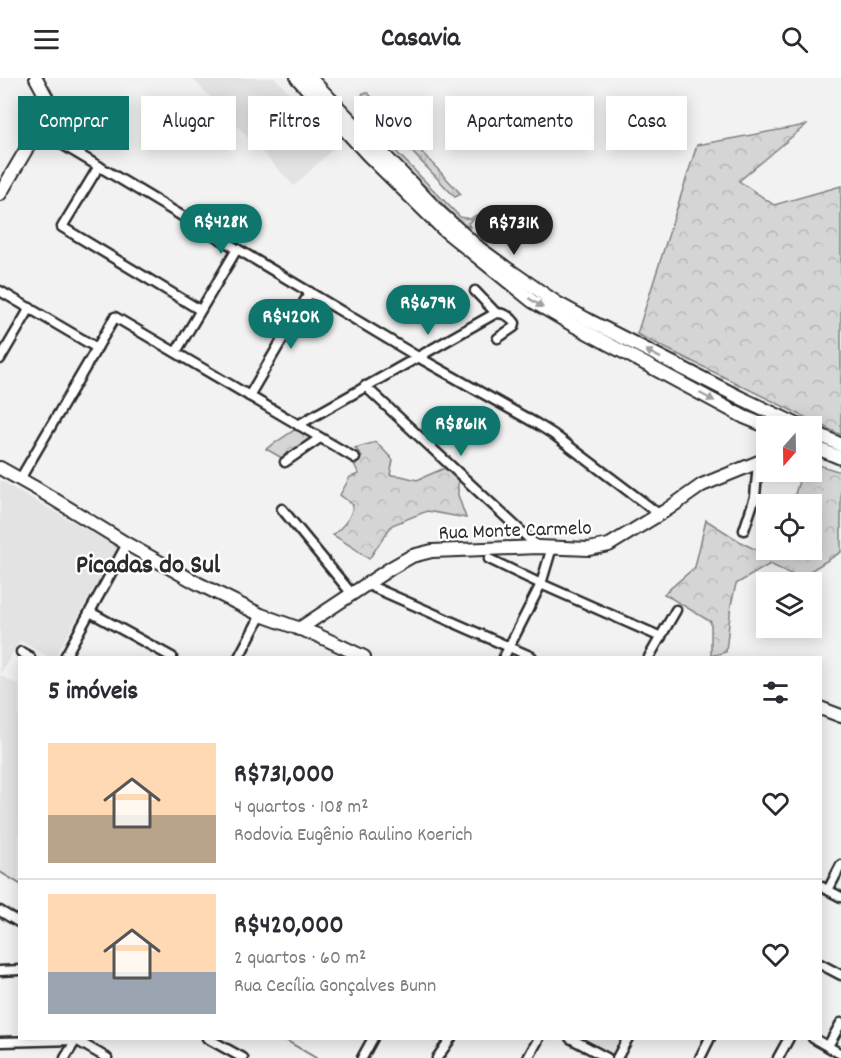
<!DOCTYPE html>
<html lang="pt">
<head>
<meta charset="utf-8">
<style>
	:root { --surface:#fff; --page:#f2f2f3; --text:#2b2b33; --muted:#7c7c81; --line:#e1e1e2; --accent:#0f766e }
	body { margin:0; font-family:Dekko,sans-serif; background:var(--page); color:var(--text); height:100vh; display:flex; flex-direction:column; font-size:22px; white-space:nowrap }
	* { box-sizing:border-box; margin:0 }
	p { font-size:20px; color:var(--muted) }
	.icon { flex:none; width:33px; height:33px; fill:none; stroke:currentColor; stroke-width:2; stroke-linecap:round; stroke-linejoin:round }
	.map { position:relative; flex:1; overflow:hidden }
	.side { position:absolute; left:18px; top:578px; width:804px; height:384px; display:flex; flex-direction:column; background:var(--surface); border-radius:0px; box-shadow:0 3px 15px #0003 }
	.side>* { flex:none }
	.guide { position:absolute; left:18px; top:18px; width:806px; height:54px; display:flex; gap:12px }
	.needle { width:39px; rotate:200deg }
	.controls { position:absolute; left:756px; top:338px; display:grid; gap:12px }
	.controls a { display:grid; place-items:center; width:66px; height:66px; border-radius:0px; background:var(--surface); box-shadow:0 3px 15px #0003; font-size:30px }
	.price { position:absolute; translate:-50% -51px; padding:0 14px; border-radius:21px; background:var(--accent); color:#fff; font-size:20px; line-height:39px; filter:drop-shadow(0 2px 3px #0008) }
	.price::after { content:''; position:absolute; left:50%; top:36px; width:18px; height:14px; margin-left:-9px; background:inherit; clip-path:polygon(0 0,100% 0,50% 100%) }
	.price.current { background:#222; color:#fff }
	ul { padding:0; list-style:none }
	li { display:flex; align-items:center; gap:18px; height:150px; padding:0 30px }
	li+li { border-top:2px solid var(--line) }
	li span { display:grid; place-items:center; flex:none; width:168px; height:120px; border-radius:0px; color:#555 }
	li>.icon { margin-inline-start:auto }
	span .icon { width:72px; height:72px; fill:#fffc; stroke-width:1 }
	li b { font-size:26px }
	h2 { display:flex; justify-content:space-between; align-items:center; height:72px; padding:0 30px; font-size:26px }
	.chip { padding:0 21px; border-radius:0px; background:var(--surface); box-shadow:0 3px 15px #0003; font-size:21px; line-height:54px }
	.chip.current { background:var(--accent); color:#fff }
	header { display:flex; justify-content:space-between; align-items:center; height:78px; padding:0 30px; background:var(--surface); font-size:27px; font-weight:700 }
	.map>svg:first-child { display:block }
</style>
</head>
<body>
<header><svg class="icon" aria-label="menu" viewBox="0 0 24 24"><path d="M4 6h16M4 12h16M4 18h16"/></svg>Casavia<svg class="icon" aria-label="search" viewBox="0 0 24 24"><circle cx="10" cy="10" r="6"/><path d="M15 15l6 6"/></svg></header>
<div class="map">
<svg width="841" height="980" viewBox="0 0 841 980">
	<defs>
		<pattern id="grass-tufts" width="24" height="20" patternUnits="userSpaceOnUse" patternTransform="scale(1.5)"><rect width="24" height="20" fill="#d5d5d5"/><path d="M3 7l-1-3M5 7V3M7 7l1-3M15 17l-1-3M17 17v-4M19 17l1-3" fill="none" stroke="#b7b7b7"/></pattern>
		<pattern id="forest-crowns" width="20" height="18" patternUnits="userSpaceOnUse" patternTransform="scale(1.5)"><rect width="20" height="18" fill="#d5d5d5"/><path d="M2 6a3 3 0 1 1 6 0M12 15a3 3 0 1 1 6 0" fill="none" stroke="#b7b7b7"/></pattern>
	</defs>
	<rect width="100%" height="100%" fill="#f2f2f2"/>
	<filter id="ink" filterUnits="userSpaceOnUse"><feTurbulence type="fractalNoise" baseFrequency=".0167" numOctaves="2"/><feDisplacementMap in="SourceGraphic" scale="12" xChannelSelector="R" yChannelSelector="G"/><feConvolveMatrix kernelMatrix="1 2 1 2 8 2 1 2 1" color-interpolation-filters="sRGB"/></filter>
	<g filter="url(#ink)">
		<g fill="#e3e3e3">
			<path d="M192,0H275L338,66L294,108Z"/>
			<path d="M0,402L18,413L118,469L55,579H49L20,563L0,596Z"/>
			<path d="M0,597L19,607V804L0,793Z"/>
			<path d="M581,960H625L615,978Z"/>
		</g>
		<g fill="url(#grass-tufts)" stroke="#808080" stroke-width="1.5">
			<path d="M363,15H368L386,34C375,39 374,45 379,56L460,139L470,141L476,137L477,139L468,145L470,149L462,146L416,99L362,50L361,20Z"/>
			<path d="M396,43L413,61L414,66L461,116L455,119L396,57L391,49L392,46Z"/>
		</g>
		<g fill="url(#forest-crowns)" stroke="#808080" stroke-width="1.5">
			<path d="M806,47L739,103L774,127L841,108V357L637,256L697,67Z"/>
			<path d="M296,351L312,360L282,380L266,371Z"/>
			<path d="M376,364L393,382L390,397L401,398L417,402L445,390L458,402V417L466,440L427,433L392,447L369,481L354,470L333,457C343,448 351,441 353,427L340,417L350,399L359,396L354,386L362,378L355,370Z"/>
			<path d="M812,385L841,394V474L799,500L770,486L736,506L731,527L726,574L711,578V544L664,516L695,489L706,442L744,466L759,473L766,469V471H812V426H792L802,393H812Z"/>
		</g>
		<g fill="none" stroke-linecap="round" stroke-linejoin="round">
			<g stroke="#787878" stroke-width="2">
				<path d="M0,794L20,806"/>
				<path d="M282,960L316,980"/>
			</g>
			<defs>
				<g id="street">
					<path d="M38,52L418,279L537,346L553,356L660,437"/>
					<path d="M99,88L62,149L200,232"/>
					<path d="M0,213L97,270"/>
					<path d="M475,213L496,235"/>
					<path d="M176,274L237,171"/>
					<path d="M0,281L30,230"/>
					<path d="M365,308L538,469"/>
					<path d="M249,318L310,214"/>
					<path d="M298,347L496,235C505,235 510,238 515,245L514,249L498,260"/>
					<path d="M285,384L320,360"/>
					<path d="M20,401L115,239L355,380"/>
					<path d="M282,431L352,516"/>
					<path d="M744,452L755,419L758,385"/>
					<path d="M489,481L541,506L661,559"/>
					<path d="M366,506L532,579"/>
					<path d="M90,534L172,579"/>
					<path d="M21,574L30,579"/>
					<path d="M65,579L127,466"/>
					<path d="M239,579L261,537"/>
					<path d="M504,579L541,506L552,469"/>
					<path d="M649,579L676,532"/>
					<path d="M820,808L841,819"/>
					<path d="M828,812L841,787"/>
					<path d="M0,833L20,845"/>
					<path d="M820,886L841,897"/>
					<path d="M0,893L20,892"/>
					<path d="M207,960L243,980"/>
					<path d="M570,960L607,980"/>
					<path d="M813,960L841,976"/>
					<path d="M0,964L76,962L107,980"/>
					<path d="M828,968L841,945"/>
					<path d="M65,980L77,960"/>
					<path d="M362,980L373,960"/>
					<path d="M437,980L451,960"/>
					<path d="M528,980L539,960"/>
					<path d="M617,980L628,960"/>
					<path d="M700,980L710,960"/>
					<path d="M778,980L789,960"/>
				</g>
				<g id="secondary">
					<path d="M297,0L368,77L443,151L532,223L573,247L744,339L766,348"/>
					<path d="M310,0L439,134L479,170L505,189L557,225L590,243L741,320L800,348"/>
					<path d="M0,116L50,31V26L36,0"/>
					<path d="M812,353L841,367"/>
					<path d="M812,368L841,380"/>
					<path d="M0,390L39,412L127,466L197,505L261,537L317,557L364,579"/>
					<path d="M299,551L391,490L412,478L432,473L538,469L589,471L609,467L668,431L702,407L766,381"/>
					<path d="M820,630L841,638"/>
				</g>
			</defs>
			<use href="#street" stroke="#2b2b2b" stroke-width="13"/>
			<use href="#secondary" stroke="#2b2b2b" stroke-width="16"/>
			<use href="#street" stroke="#fff" stroke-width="8"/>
			<use href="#secondary" stroke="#fff" stroke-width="12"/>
		</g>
		<defs><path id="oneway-solid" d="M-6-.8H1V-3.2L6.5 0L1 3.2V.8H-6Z" transform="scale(1.5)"/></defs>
		<g fill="#a0a0a0">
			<use href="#oneway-solid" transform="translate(536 225) rotate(33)"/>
			<use href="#oneway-solid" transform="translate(653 276) rotate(-153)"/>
			<use href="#oneway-solid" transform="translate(707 319) rotate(28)"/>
		</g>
	</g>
	<g text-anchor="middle" stroke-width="4.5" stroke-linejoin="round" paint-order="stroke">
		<g font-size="21" fill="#2b2b2b" stroke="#fff">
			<text transform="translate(515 451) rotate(-2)" y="7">Rua Monte Carmelo</text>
		</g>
		<g font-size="27" font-weight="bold" fill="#2b2b2b" stroke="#fff">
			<text x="148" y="494">Picadas do Sul</text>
		</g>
	</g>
</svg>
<div class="controls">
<a><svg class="needle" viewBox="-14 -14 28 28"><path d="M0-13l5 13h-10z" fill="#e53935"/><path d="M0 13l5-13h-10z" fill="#7c7c81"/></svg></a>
<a><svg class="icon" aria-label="locate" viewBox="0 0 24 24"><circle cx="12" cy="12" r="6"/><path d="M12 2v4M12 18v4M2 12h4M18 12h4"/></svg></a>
<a><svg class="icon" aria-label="layers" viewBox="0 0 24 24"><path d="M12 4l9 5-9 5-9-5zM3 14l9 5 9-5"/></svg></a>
</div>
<b class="price" style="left:221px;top:177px">R$428K</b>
<b class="price current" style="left:514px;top:178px">R$731K</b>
<b class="price" style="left:428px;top:258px">R$679K</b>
<b class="price" style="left:291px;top:272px">R$420K</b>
<b class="price" style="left:461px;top:379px">R$861K</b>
<div class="guide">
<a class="chip current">Comprar</a>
<a class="chip">Alugar</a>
<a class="chip">Filtros</a>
<a class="chip">Novo</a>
<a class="chip">Apartamento</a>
<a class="chip">Casa</a>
</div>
<section class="side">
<h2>5 imóveis<svg class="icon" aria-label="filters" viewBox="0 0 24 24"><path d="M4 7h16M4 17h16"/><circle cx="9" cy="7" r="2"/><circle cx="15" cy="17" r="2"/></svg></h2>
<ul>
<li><span style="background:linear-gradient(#ffd9b3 60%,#b9a48a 0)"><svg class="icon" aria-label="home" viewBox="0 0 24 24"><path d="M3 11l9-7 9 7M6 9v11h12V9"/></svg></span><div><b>R$731,000</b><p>4 quartos · 108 m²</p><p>Rodovia Eugênio Raulino Koerich</p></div><svg class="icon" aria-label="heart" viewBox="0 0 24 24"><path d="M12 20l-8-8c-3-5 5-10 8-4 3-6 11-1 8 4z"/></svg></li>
<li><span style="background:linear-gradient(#ffd9b3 65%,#9aa5b1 0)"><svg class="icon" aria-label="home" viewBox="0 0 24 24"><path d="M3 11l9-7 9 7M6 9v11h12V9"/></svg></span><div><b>R$420,000</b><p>2 quartos · 60 m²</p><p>Rua Cecília Gonçalves Bunn</p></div><svg class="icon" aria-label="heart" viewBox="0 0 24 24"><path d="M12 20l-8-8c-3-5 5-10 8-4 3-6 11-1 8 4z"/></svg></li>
</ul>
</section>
</div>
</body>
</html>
